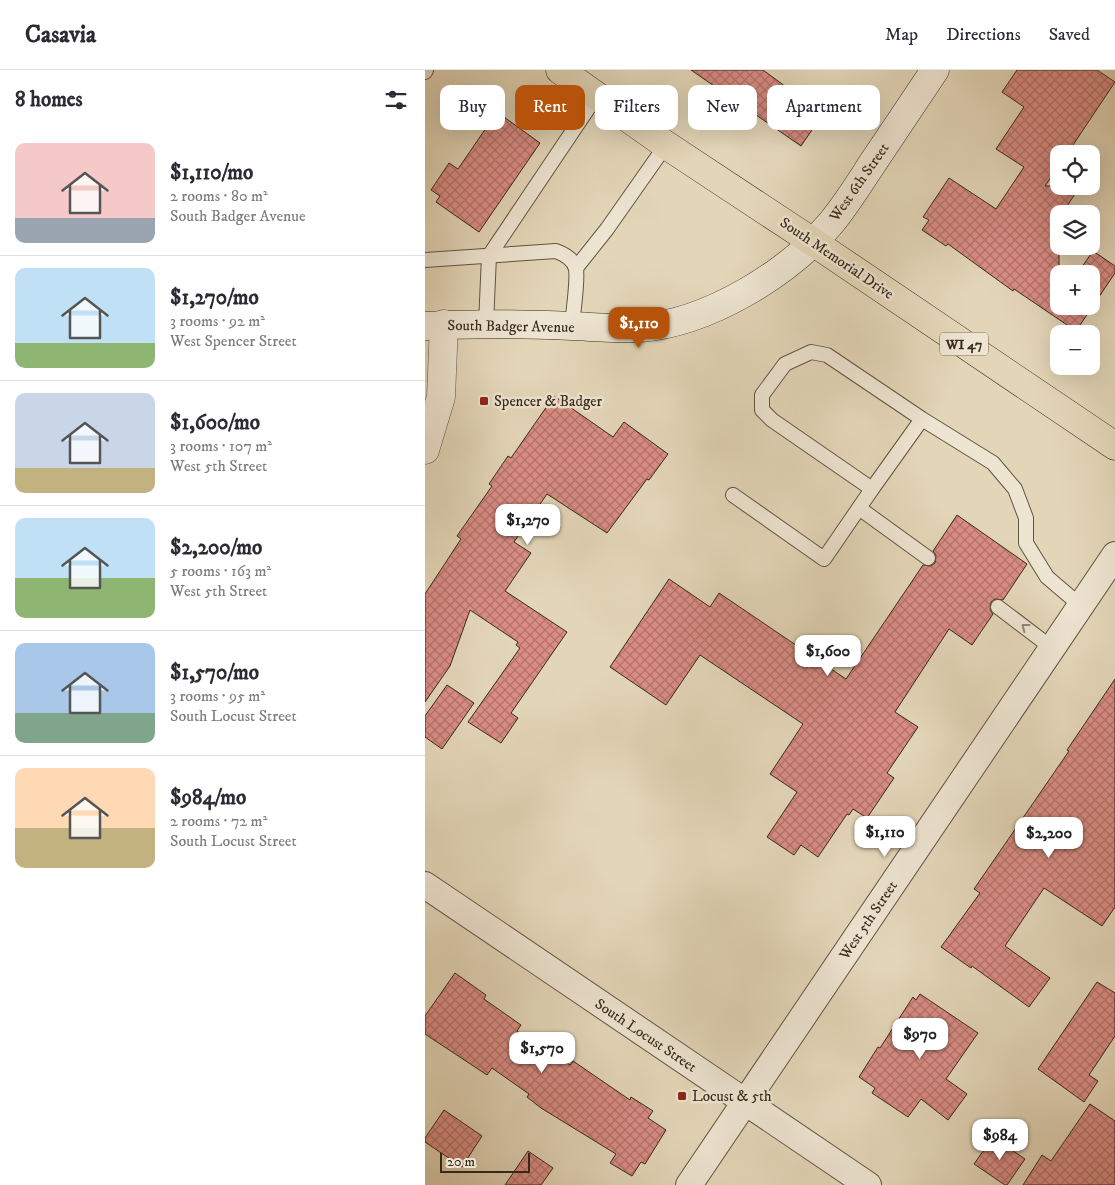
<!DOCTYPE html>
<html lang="en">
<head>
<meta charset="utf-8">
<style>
	:root { --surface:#fff; --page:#f7f7f7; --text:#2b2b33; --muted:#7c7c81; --line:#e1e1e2; --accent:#b45309 }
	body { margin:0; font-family:"IM FELL DW Pica",serif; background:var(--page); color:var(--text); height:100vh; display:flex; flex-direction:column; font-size:19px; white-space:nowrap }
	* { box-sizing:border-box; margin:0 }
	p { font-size:16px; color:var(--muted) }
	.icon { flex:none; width:28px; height:28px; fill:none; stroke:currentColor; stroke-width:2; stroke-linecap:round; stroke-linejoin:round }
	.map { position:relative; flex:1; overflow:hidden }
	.sheet { display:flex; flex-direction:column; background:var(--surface); width:425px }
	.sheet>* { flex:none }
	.banner { position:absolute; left:15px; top:15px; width:475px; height:45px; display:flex; gap:10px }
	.fabs { position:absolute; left:625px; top:75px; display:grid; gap:10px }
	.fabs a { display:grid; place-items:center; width:50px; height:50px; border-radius:10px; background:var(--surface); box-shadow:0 5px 20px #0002; font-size:25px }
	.scale { position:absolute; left:15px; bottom:12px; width:90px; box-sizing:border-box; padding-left:5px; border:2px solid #362a1a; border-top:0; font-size:14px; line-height:18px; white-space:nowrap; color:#362a1a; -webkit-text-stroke:4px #ede4d1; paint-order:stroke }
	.price { position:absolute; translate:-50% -42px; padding:0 11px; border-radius:10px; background:#fff; color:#222; font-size:16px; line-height:32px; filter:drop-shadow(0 1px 2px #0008) }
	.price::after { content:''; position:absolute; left:50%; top:30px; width:15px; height:11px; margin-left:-8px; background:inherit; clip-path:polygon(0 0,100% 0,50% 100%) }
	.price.active { background:var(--accent); color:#fff }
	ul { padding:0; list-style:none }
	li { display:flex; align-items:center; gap:15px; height:125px; padding:0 15px }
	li+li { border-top:1px solid var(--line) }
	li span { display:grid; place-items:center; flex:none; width:140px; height:100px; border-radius:10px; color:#555 }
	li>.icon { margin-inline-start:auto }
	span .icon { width:60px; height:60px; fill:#fffc; stroke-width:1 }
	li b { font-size:21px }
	h2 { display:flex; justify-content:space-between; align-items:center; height:60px; padding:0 15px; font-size:21px }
	.tag { padding:0 18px; border-radius:10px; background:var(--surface); box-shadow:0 5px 20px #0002; font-size:18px; line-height:45px }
	.tag.active { background:var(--accent); color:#fff }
	header { display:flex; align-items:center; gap:30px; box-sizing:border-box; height:70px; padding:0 25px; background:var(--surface); border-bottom:1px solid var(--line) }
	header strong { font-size:24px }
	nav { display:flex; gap:28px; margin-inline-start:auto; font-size:18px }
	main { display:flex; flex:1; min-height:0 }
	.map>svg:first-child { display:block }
</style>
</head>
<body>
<header>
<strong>Casavia</strong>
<nav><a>Map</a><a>Directions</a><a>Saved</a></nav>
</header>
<main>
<section class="sheet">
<h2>8 homes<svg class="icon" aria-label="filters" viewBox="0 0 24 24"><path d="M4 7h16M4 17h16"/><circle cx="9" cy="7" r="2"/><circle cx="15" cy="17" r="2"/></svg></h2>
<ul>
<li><span style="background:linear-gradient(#f6c9c9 75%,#9aa5b1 0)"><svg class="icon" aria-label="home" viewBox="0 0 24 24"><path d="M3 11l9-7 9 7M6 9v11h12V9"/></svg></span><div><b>$1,110/mo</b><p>2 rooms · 80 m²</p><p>South Badger Avenue</p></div></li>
<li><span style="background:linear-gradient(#bfe0f5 75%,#8fb573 0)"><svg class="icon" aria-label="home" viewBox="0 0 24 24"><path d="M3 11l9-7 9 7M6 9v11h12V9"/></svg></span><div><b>$1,270/mo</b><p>3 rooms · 92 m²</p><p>West Spencer Street</p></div></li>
<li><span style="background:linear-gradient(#c9d6e8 75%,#c2b280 0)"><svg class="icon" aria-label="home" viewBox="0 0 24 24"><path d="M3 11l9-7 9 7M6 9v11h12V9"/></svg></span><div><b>$1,600/mo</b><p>3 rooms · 107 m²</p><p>West 5th Street</p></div></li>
<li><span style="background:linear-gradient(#bfe0f5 60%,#8fb573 0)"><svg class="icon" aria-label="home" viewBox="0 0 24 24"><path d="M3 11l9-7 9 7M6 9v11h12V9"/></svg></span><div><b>$2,200/mo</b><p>5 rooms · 163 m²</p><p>West 5th Street</p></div></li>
<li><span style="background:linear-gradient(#a9c7e8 70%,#7fa58c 0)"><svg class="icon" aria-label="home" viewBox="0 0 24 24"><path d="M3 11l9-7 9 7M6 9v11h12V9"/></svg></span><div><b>$1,570/mo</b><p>3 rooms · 95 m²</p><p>South Locust Street</p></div></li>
<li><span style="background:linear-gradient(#ffd9b3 60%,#c2b280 0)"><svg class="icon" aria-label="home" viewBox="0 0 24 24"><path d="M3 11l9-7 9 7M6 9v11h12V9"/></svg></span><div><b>$984/mo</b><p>2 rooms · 72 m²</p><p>South Locust Street</p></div></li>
</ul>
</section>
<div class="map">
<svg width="690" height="1115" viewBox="0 0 690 1115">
	<defs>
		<pattern id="building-cross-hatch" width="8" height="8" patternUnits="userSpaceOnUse" patternTransform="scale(1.25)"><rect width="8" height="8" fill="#db8d85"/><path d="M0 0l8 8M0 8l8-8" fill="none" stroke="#b2736c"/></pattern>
	</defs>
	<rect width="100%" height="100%" fill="#e3d6b8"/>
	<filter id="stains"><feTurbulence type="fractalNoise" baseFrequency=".004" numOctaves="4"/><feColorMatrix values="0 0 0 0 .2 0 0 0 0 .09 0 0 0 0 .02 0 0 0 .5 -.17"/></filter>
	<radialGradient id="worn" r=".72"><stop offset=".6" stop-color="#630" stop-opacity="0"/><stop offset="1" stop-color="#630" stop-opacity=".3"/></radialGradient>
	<g fill="url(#building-cross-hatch)" stroke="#362a1a">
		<path d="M266,0H338L398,44L376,76Z"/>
		<path d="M592,0H672L690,12L642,84H634V96L620,116H655L637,144H634V236H666V204H652L668,181L690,196V203L651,261L589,219L588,221L523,174L521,176L497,160L504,150L498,147L524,108L571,139L599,97L571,79L599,37L577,22Z"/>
		<path d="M72,42L115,73L54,162L11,132L15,126L6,120L24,93L33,99Z"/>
		<path d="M129,326L188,367L199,352L243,384L224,410L222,409L182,463L122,424L89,472L106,483L80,521L142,562L86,643L93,648L76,673L43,652L95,578L91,575L93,572L45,540L25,596L0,632V524L36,469L32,466L67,416L64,414L83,386L86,388Z"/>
		<path d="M532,445L602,494L578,530L570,529L566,532L565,540L568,544L547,575L524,559L470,642L493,657L462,703L469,708L442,748L428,739L424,745L422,744L393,787L376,775L369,785L342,767L372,722L345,704L378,654L275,585L241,635L185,597L244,509L285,537L294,523L421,609L498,495L506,496L510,493L511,485L508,481Z"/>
		<path d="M690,609V837L677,856L619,818L580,876L625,908L604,937L547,896L546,898L516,877L555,823L549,819L644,681L642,680Z"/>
		<path d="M22,615L49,633L17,679L0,667V646Z"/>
		<path d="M30,903L61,925L59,929L96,955L92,961L130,987L131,986L145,995L148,991L205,1030L206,1027L228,1041L223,1048L241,1060L220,1094L216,1092L207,1106L185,1093L191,1084L116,1038L102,1027L104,1024L67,998L62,1005L0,964V946Z"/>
		<path d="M672,912L690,923V966L664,1005L673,1011L659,1032L613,999Z"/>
		<path d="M495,924L553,963L521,1009L542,1024L523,1050L496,1029L483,1047L447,1023L450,1018L434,1007L453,977L455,978L488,927L491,930Z"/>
		<path d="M665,1034L690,1051V1115H598L617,1085L626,1091Z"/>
		<path d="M19,1040L57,1066L37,1097L0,1072V1068Z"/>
		<path d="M568,1067L600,1089L582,1115H580L549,1094Z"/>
		<path d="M103,1081L128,1098L116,1115H80Z"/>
	</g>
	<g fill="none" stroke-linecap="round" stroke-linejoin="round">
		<defs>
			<g id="service">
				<path d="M0,2L1,0"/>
				<path d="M0,190L131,181C139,184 149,190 151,199C153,212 148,242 147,256"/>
				<path d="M151,198L182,159L241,75"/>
				<path d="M61,254L64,186L172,25"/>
				<path d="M497,349L447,419L347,350L337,340V325L360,294L386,282L402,285L497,349L568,393L590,419L601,448V473L622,507L656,536"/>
				<path d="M308,425L399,489L447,419"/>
				<path d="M434,438L503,488"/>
				<path d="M573,537L627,578"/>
			</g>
			<g id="minor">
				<path d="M0,815L443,1115"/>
				<path d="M264,1115L690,485"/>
			</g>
			<path id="tertiary" d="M0,380L16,327L19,254"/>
			<path id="secondary" d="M0,256C49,253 98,254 147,256C170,257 192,259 215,258C283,253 363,204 406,153C421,135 434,114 447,94C468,63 489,31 510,0"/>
			<path id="primary" d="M135,0L241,75L388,172L690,376"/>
		</defs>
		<use href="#service" stroke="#615542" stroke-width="16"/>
		<use href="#minor" stroke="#615542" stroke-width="28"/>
		<use href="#tertiary" stroke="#615542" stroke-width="29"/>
		<use href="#secondary" stroke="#362a1a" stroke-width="29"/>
		<use href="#primary" stroke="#362a1a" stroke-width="29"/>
		<use href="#service" stroke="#ede4d1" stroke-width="14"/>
		<use href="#minor" stroke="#ede4d1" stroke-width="26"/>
		<use href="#tertiary" stroke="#ede4d1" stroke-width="28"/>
		<use href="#secondary" stroke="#ede4d1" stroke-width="28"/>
		<use href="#primary" stroke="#e3d6b8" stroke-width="28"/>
	</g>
	<defs><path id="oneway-chevron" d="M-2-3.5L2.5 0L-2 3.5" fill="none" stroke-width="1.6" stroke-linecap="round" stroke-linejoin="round" transform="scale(1.25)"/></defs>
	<use stroke="#928776" href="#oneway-chevron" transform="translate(600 557) rotate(-143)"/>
	<g fill="#8f2418" stroke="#ede4d1" stroke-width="2">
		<rect x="54" y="326" width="10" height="10" rx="2.5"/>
		<rect x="252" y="1021" width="10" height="10" rx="2.5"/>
	</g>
	<g text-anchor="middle" stroke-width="5" stroke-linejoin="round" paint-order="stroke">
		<rect fill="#ede4d1" stroke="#6d6251" stroke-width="1" x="515" y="262.5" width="48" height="23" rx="4"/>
		<g font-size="14" font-weight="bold" fill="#362a1a">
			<text x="539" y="279">WI 47</text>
		</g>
		<g font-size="15" fill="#362a1a" stroke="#ede4d1">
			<text transform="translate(434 112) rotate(-55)" y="5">West 6th Street</text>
			<text transform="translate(412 188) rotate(34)" y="5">South Memorial Drive</text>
			<text transform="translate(86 256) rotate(1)" y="5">South Badger Avenue</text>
			<text transform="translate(443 850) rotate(-56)" y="5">West 5th Street</text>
			<text transform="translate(221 965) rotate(34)" y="5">South Locust Street</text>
		</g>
		<g font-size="15" fill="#362a1a" stroke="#ede4d1" text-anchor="start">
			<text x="69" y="336">Spencer &amp; Badger</text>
			<text x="267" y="1031">Locust &amp; 5th</text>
		</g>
	</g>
	<rect width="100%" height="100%" filter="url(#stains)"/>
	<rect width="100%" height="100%" fill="url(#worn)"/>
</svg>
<div class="fabs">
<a><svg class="icon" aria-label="locate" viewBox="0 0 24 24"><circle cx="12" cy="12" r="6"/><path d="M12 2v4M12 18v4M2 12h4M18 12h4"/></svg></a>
<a><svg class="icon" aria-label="layers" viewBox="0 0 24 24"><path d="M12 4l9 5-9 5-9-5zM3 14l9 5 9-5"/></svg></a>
<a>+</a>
<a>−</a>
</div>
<div class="scale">20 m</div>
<b class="price active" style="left:214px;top:279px">$1,110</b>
<b class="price" style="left:103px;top:476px">$1,270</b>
<b class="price" style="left:403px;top:607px">$1,600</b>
<b class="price" style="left:460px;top:788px">$1,110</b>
<b class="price" style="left:624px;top:789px">$2,200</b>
<b class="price" style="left:495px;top:990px">$970</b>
<b class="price" style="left:117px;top:1004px">$1,570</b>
<b class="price" style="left:575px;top:1091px">$984</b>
<div class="banner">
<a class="tag">Buy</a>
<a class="tag active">Rent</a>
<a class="tag">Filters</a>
<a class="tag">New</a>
<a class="tag">Apartment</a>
</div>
</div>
</main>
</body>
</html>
